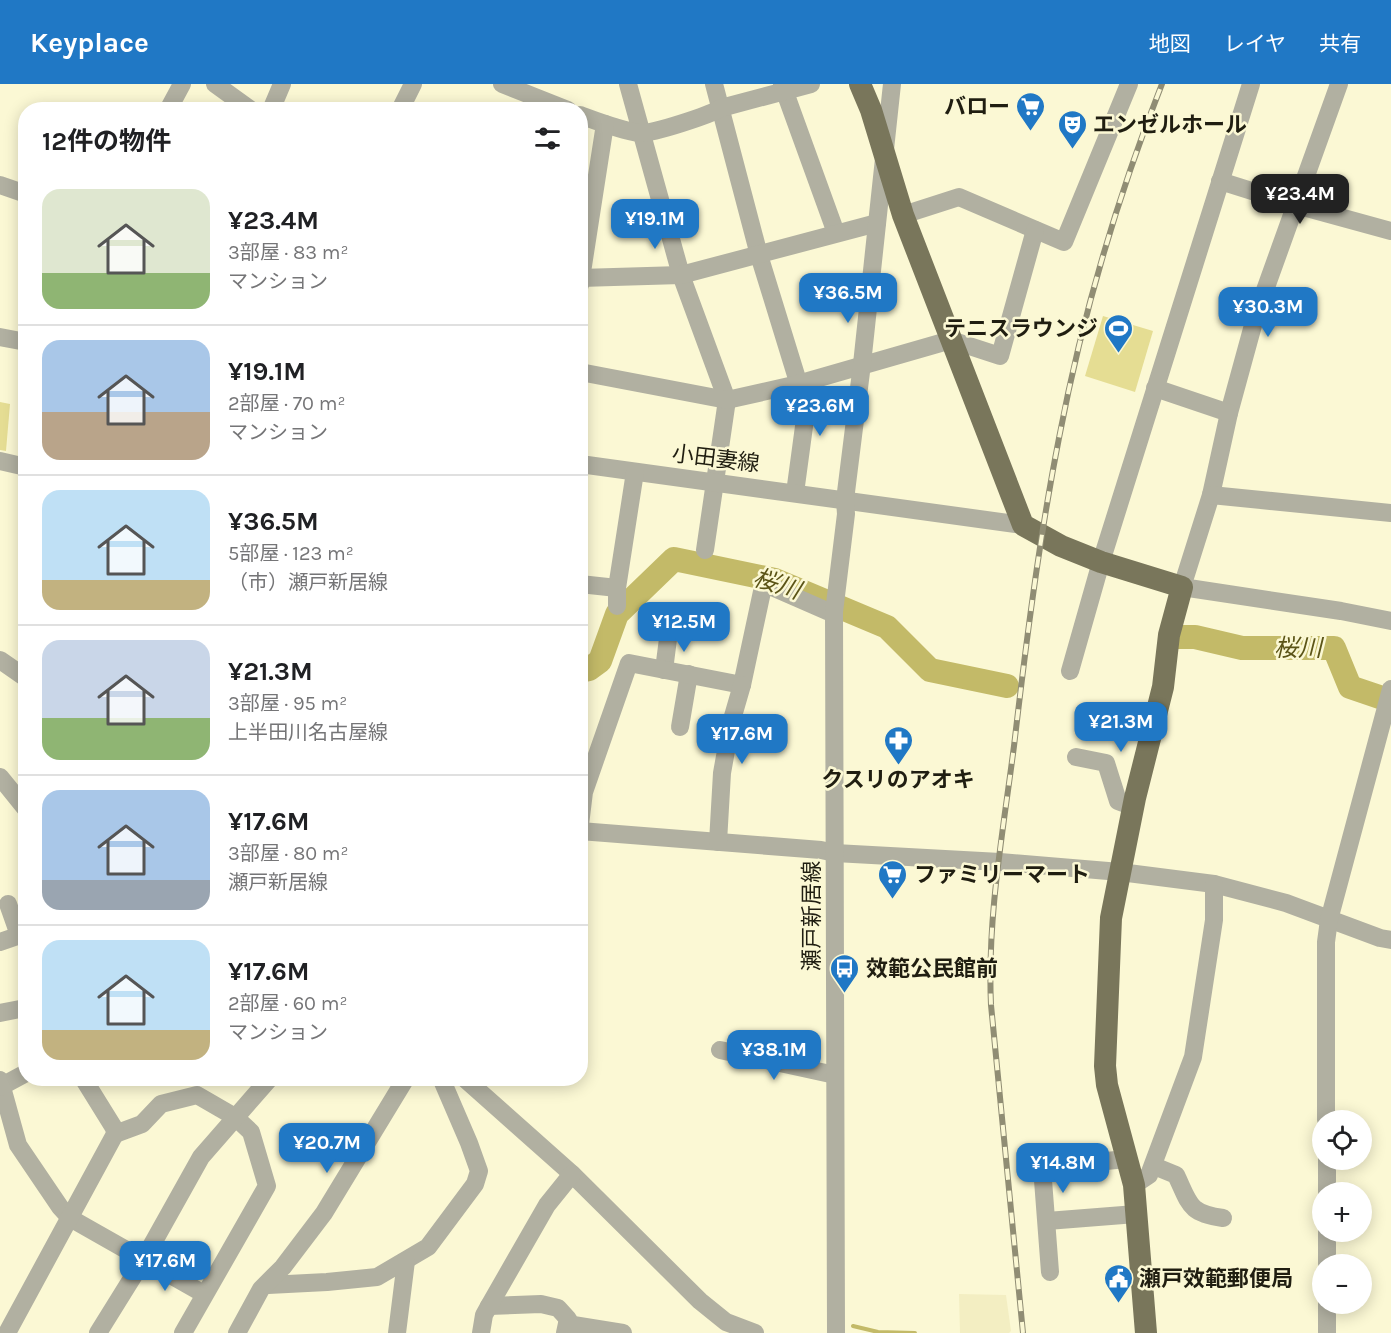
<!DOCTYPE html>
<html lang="ja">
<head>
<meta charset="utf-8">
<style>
	:root { --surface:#fff; --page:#f2f2f2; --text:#202124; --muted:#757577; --line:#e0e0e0; --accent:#2078c5 }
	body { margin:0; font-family:Karla,"Noto Sans JP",sans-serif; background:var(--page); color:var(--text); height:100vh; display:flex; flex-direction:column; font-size:22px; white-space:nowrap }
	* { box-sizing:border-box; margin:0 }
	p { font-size:20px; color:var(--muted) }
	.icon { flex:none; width:33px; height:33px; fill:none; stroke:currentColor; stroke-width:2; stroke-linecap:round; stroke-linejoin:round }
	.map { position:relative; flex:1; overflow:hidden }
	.details { position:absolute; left:18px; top:18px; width:570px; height:984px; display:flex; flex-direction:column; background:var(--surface); border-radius:24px; box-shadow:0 3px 15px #0003 }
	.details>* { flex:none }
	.buttons { position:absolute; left:1312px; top:1026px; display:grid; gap:12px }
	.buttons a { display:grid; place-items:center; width:60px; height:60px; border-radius:50%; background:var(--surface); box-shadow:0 3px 15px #0003; font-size:30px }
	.price { position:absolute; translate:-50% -51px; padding:0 14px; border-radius:12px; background:var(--accent); color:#fff; font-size:20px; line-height:39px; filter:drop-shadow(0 2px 3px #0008) }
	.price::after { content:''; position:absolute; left:50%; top:36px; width:18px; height:14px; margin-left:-9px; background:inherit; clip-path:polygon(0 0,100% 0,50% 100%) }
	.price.current { background:#222; color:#fff }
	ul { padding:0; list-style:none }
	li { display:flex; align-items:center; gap:18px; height:150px; padding:0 24px }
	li+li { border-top:2px solid var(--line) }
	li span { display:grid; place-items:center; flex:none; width:168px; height:120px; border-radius:18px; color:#555 }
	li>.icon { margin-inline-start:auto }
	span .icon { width:72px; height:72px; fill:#fffc; stroke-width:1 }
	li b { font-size:26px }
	h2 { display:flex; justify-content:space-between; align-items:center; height:72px; padding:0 24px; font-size:26px }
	header { display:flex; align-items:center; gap:36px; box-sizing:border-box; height:84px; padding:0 30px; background:var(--accent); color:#fff }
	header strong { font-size:28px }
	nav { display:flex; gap:33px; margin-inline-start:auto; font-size:21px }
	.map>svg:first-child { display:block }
</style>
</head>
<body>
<header>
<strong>Keyplace</strong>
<nav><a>地図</a><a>レイヤ</a><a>共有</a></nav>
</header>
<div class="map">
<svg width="1391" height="1249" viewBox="0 0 1391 1249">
	<rect width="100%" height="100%" fill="#fbf8d4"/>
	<path fill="#f3eec2" d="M959,1210L1006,1211L1011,1247L1009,1249H960Z"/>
	<g fill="#e5dd93">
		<path d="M1103,232L1153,247L1135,308L1085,292Z"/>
		<path d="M0,318L10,320L6,367L0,366Z"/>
	</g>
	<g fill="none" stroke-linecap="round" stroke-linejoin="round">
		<path stroke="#c3ba68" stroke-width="4" d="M853,1242L878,1248L915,1249"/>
		<g stroke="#c3ba68" stroke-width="24">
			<path d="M1178,553H1195L1242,564H1334L1350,603L1391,617"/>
			<path d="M580,587L589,585L600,577L617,530L674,475L775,496L887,543L930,586L1007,602"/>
		</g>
		<g stroke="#b1b0a1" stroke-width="18">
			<path d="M215,0L251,26"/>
			<path d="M502,0L568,26"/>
			<path d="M628,0L681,191L727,316L705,466"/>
			<path d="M714,0L759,171L803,314L805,335L795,409"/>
			<path d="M782,0L836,149"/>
			<path d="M1339,0L1255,234L1229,329L1211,411L1182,503L1341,527L1391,537"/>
			<path d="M168,26L182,0"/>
			<path d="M271,26L282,0"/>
			<path d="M400,26L413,0"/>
			<path d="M580,31C599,38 619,46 640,49C652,50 710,31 721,24L811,0"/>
			<path d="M1220,97L1296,121L1391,147"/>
			<path d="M0,101L26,110"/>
			<path d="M903,131L959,113L1064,158L1129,0"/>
			<path d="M580,194L681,191L877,139"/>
			<path d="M580,201L605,40"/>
			<path d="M0,253L26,258"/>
			<path d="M580,288L727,316L798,300L951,256L1000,272L1035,146"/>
			<path d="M1155,304L1229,329"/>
			<path d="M0,377L26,383"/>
			<path d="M580,380L1023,441"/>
			<path d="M1211,411L1391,429"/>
			<path d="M580,500L617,504"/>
			<path d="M617,522V504L635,388"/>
			<path d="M0,576L26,594"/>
			<path d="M664,586L669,547"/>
			<path d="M1070,587L1101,478L1251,0"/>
			<path d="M680,643L689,590"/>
			<path d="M1076,673L1106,679L1118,717L1134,723"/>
			<path d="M0,693L26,725"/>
			<path d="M580,741L584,708L629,579L742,601L763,503H772L827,527L834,528"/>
			<path d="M580,747L821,766L835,769L1000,778L1120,788L1214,800L1286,819L1380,854L1391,856"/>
			<path d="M718,758L722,689L731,639L742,601"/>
			<path d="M8,820L19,851"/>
			<path d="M0,858L26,849"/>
			<path d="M0,929L20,925"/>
			<path d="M720,966L835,991"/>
			<path d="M464,994L572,1090L700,1217L726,1238L755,1249"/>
			<path d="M0,996L18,1061L60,1123L70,1134L204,1210"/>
			<path d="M0,1003L26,989"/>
			<path d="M1326,1036V858L1329,836L1391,605"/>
			<path d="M115,1050L142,1040L161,1020L197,1011L235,1033L251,1048L267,1102L183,1249"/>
			<path d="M1327,1076V1108"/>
			<path d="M1154,1082L1176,1091C1190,1120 1188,1129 1223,1134"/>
			<path d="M1134,1101L1149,1091L1193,973L1214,836V800"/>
			<path d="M1047,1137L1136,1130"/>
			<path d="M1327,1148V1180"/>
			<path d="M1050,1188L1042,1083L1127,1075"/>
			<path d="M268,1201L327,1198L377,1193L428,1163L475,1100L479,1087L469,1059L441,994"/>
			<path d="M1327,1220V1249"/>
			<path d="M489,1222L541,1220L558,1224L568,1235L565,1249"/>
			<path d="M567,1240L623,1249"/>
			<path d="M7,1249L115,1050L114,1044L83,994"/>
			<path d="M98,1249L144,1175L201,1073L270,994"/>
			<path d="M237,1249L261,1205L283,1183L324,1129L406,994"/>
			<path d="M397,1249L406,1177"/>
			<path d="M481,1249L484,1231L489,1222L547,1121L572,1090"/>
			<path d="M836,1249L834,528L846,430L845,416L862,280L892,0"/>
		</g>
		<path stroke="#79765b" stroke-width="22" d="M860,0L871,26L903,131L1023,441L1061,462L1101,478L1182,503L1169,551L1163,603L1135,714L1111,834L1105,982L1107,1001L1134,1101L1146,1249"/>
		<defs>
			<path id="rail" d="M1023,1249L991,921C987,834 1003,748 1014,662C1026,559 1039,456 1059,354C1082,233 1117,114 1162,0"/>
		</defs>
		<use href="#rail" stroke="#908d74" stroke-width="6"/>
		<use href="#rail" stroke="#fbf8d4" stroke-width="4" stroke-dasharray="11" stroke-linecap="butt"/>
	</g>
	<defs>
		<symbol id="supermarket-pin" viewBox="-11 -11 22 30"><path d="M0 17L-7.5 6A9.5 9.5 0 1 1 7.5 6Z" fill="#2078c5" stroke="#fbf8d4"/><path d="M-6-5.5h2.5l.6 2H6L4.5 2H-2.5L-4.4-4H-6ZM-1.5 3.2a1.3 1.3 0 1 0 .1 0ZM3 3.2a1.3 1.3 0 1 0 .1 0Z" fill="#fff"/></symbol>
		<symbol id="theatre-pin" viewBox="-11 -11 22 30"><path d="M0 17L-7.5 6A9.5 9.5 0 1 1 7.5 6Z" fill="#2078c5" stroke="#fbf8d4"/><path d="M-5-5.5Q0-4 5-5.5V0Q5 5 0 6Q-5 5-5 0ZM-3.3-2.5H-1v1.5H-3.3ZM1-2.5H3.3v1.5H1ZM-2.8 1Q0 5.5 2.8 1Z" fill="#fff"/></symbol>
		<symbol id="stadium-pin" viewBox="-11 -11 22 30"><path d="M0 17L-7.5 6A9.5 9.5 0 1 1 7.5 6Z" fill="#2078c5" stroke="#fbf8d4"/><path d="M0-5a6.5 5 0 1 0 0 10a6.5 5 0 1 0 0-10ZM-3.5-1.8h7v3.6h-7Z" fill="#fff"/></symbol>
		<symbol id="pharmacy-pin" viewBox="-11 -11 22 30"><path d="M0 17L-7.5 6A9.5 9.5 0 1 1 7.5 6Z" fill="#2078c5" stroke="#fbf8d4"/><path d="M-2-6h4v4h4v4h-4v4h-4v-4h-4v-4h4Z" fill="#fff"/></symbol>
		<symbol id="bus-pin" viewBox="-11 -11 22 30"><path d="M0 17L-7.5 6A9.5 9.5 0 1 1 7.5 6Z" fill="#2078c5" stroke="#fbf8d4"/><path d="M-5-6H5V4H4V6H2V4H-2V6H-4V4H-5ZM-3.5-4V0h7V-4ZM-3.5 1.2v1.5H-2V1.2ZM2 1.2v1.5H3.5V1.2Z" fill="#fff"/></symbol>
		<symbol id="civic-pin" viewBox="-11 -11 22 30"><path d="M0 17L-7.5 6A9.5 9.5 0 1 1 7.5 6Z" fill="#2078c5" stroke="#fbf8d4"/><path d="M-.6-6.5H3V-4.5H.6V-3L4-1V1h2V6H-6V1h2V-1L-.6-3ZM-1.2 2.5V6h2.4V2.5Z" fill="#fff"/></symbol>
	</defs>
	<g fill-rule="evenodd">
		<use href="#supermarket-pin" x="1014" y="6" width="33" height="45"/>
		<use href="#theatre-pin" x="1056" y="24" width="33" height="45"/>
		<use href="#stadium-pin" x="1102" y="228" width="33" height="45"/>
		<use href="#pharmacy-pin" x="882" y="640" width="33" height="45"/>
		<use href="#supermarket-pin" x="876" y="774" width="33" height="45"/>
		<use href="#bus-pin" x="828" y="868" width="33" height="45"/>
		<use href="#civic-pin" x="1102" y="1178" width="33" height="45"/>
	</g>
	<g text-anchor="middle" stroke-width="5" stroke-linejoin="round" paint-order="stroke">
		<g font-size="22" font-weight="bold" fill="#201e11" stroke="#fbf8d4" text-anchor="start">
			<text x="1010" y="30" text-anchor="end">バロー</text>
			<text x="1093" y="48">エンゼルホール</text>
			<text x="1098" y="252" text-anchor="end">テニスラウンジ</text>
			<text x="898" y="703" text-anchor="middle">クスリのアオキ</text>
			<text x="914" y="798">ファミリーマート</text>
			<text x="866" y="892">效範公民館前</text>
			<text x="1139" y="1202">瀬戸效範郵便局</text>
		</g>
		<g font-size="22" fill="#201e11" stroke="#fbf8d4">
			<text transform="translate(716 374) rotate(7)" y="8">小田妻線</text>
			<text transform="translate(811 832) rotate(-90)" y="8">瀬戸新居線</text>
		</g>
		<g font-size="24" font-style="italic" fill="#5b5417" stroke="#fbf8d4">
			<text transform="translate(777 500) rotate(18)" y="8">桜川</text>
			<text x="1298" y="572">桜川</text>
		</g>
	</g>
</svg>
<div class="buttons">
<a><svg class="icon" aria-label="locate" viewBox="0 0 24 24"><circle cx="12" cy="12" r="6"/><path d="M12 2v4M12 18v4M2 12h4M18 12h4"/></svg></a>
<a>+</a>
<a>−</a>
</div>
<b class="price current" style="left:1300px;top:141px">¥23.4M</b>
<b class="price" style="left:655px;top:166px">¥19.1M</b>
<b class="price" style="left:848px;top:240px">¥36.5M</b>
<b class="price" style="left:1268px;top:254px">¥30.3M</b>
<b class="price" style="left:820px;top:353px">¥23.6M</b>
<b class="price" style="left:684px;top:569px">¥12.5M</b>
<b class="price" style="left:1121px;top:669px">¥21.3M</b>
<b class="price" style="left:742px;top:681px">¥17.6M</b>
<b class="price" style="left:774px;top:997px">¥38.1M</b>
<b class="price" style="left:327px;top:1090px">¥20.7M</b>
<b class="price" style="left:1063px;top:1110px">¥14.8M</b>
<b class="price" style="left:165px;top:1208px">¥17.6M</b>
<section class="details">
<h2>12件の物件<svg class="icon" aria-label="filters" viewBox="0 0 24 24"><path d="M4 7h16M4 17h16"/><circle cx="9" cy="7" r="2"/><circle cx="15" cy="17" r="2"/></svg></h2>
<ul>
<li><span style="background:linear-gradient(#dfe7d0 70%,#8fb573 0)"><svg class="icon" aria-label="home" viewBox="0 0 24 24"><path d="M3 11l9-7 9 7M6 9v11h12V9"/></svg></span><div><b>¥23.4M</b><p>3部屋 · 83 m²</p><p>マンション</p></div></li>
<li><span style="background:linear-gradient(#a9c7e8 60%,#b9a48a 0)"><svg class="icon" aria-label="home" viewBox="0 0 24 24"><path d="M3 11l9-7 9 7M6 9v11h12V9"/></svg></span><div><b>¥19.1M</b><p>2部屋 · 70 m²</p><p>マンション</p></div></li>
<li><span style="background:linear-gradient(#bfe0f5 75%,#c2b280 0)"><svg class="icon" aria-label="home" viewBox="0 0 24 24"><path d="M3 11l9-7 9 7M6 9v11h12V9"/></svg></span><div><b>¥36.5M</b><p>5部屋 · 123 m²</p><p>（市）瀬戸新居線</p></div></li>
<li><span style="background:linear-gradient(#c9d6e8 65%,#8fb573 0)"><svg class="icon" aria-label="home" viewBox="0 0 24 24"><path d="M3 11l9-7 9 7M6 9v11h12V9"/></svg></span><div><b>¥21.3M</b><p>3部屋 · 95 m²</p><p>上半田川名古屋線</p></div></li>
<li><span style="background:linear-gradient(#a9c7e8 75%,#9aa5b1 0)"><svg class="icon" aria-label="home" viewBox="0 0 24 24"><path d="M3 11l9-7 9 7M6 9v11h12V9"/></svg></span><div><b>¥17.6M</b><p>3部屋 · 80 m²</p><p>瀬戸新居線</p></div></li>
<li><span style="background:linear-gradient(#bfe0f5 75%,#c2b280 0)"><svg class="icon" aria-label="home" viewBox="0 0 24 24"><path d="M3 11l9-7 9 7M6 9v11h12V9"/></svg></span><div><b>¥17.6M</b><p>2部屋 · 60 m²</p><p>マンション</p></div></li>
</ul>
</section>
</div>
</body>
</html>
